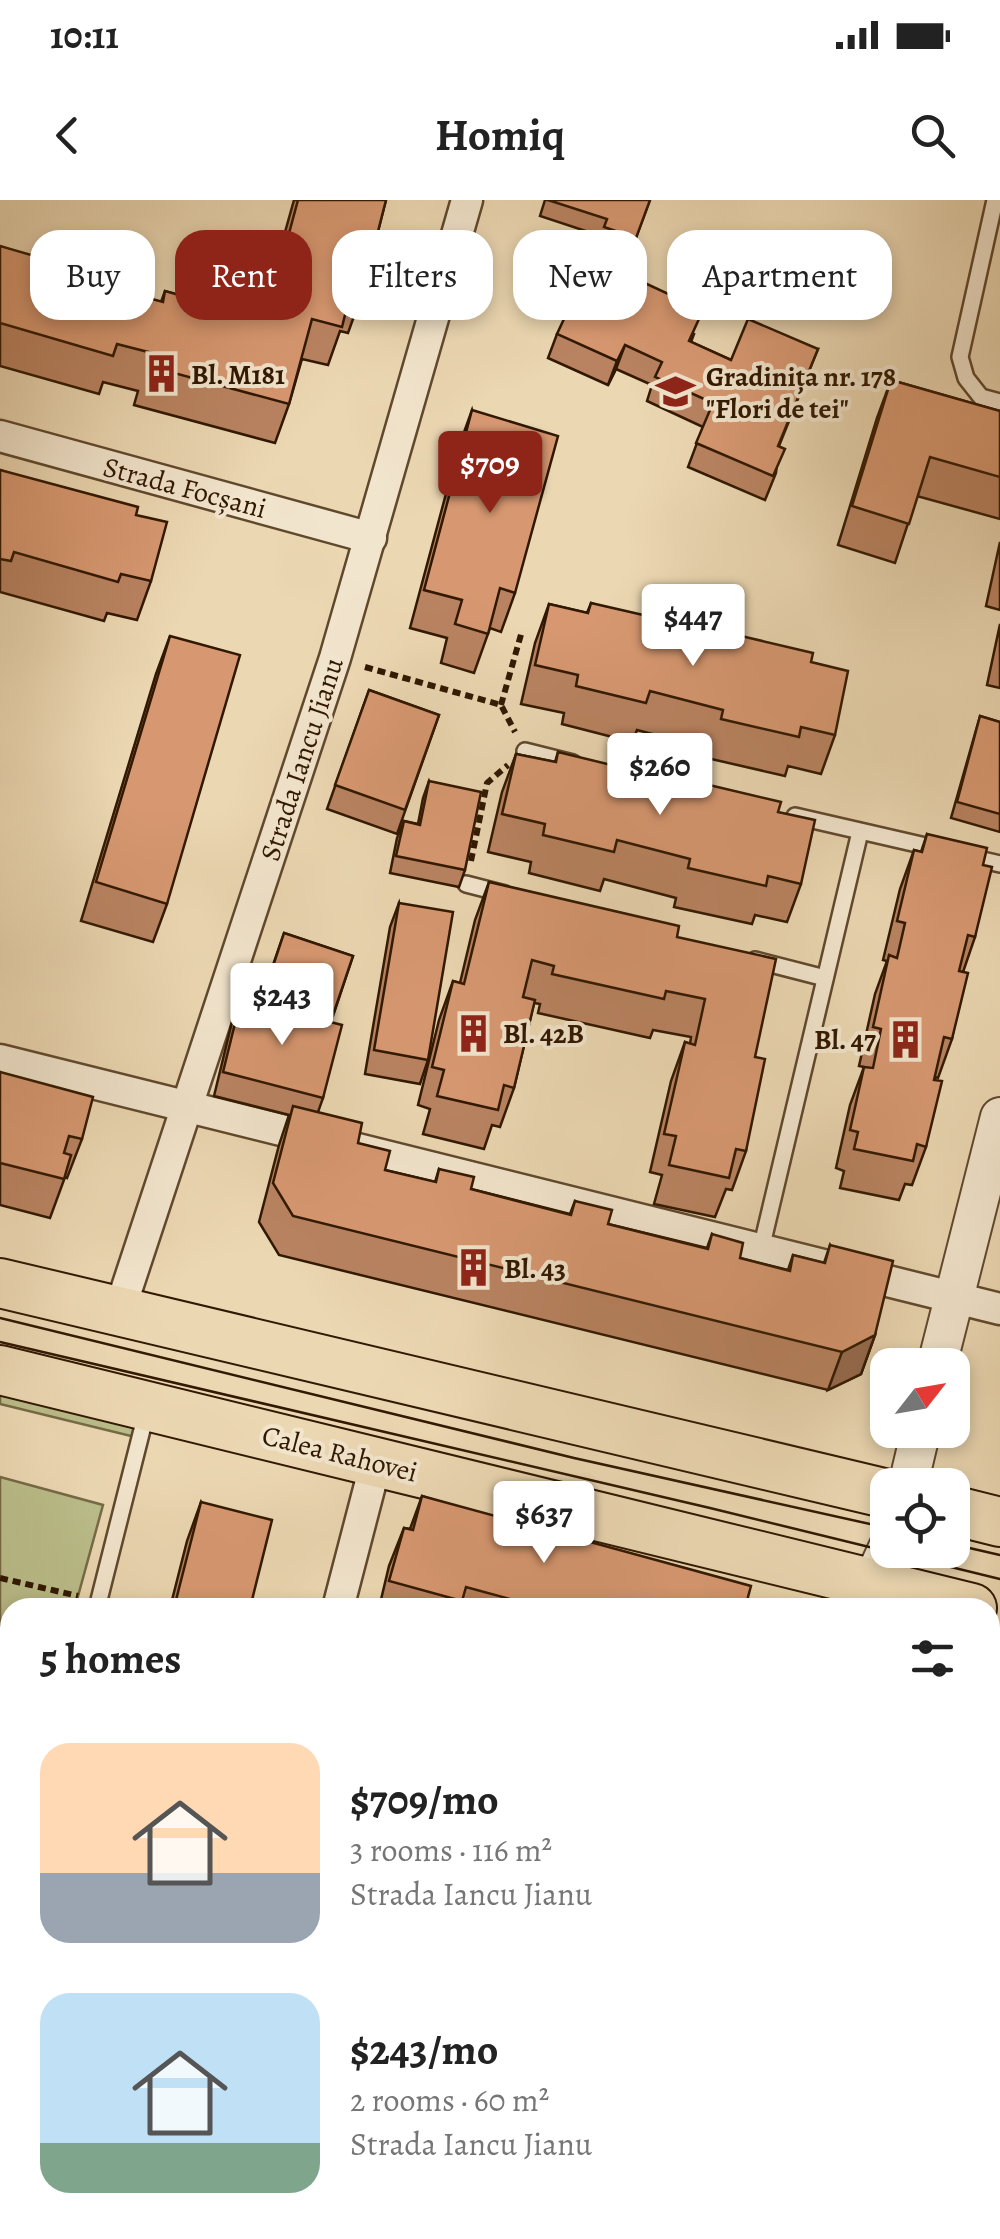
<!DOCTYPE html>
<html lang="en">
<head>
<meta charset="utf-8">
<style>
	:root { --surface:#fff; --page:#f2f2f2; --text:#222; --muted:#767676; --accent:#8f2418 }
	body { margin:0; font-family:Alegreya,serif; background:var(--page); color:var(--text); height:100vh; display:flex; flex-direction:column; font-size:38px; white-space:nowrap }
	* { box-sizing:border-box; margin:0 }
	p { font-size:32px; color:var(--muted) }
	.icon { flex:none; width:55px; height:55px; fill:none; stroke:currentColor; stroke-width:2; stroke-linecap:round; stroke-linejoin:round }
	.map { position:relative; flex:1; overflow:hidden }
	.side { position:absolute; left:0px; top:1398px; width:1000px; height:642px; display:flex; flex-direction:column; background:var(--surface); border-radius:30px 30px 0 0; box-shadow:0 5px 15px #0003 }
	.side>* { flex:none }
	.banner { position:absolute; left:30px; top:30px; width:940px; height:90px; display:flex; gap:20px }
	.needle { width:65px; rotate:59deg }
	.fabs { position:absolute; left:870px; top:1148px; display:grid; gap:20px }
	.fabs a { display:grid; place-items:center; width:100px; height:100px; border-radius:20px; background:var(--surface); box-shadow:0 5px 15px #0003; font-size:50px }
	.price { position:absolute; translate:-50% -85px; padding:0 22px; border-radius:10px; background:#fff; color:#222; font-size:32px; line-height:65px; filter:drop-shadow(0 2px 5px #0008) }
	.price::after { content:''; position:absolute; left:50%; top:60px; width:30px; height:22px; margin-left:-15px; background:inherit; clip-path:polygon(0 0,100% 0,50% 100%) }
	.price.current { background:var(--accent); color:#fff }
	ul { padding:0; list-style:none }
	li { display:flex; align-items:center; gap:30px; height:250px; padding:0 40px }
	li span { display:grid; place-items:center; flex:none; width:280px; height:200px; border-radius:30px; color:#555 }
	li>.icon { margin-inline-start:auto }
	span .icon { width:120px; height:120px; fill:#fffc; stroke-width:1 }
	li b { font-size:42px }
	h2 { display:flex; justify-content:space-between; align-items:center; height:120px; padding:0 40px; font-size:42px }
	.tag { padding:0 35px; border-radius:30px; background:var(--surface); box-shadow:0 5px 15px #0003; font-size:35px; line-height:90px }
	.tag.current { background:var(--accent); color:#fff }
	.status { display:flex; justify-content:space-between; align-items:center; height:70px; padding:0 50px; background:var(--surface); direction:ltr }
	.status svg { height:28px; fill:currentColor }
	header { display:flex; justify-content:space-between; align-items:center; height:130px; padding:0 40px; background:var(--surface); font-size:45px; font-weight:700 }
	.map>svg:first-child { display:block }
</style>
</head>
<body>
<div class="status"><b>10:11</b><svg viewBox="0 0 49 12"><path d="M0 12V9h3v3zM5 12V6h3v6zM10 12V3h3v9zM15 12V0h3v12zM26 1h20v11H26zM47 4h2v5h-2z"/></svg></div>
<header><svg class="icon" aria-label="back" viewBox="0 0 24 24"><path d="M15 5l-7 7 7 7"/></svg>Homiq<svg class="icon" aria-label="search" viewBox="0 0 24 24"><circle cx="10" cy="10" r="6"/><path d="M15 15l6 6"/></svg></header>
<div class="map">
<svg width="1000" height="2039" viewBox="0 0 1000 2039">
	<rect width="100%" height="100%" fill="#ebd7b2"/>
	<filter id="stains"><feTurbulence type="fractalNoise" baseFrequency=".002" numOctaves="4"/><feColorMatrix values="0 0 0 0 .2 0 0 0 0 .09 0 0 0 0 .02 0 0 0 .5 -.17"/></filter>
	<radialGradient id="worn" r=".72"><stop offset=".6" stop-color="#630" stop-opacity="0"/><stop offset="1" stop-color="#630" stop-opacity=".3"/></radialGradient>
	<g fill="#babd8a" stroke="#766a46" stroke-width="2.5">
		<path d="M0,1186L138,1219L135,1237L0,1204Z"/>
		<path d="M0,1277L103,1305L75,1407L10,1408V1513L0,1510Z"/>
	</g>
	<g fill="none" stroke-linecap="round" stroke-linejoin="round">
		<defs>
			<g id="service">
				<path d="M995,0L960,157L966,178L981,197L1000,202"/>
				<path d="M525,551L573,563"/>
				<path d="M615,573L719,598"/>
				<path d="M795,616L943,650"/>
				<path d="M965,656L1000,664"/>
				<path d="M466,684L505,694"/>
				<path d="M755,760L825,778"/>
				<path d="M761,1049L860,632"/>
				<path d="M97,1408L147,1210"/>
				<path d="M0,1531L10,1533"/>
				<path d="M990,1666L1000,1646"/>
				<path d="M0,1711L10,1701"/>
				<path d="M0,1991L10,1996"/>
				<path d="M88,2030L108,2039"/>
				<path d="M851,2030L868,2039"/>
				<path d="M134,2039L138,2030"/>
				<path d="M796,2039L801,2030"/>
			</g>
			<g id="minor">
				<path d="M0,236L371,338"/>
				<path d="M0,860L1000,1109"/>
				<path d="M119,1112L335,458L467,0"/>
				<path d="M338,1408L376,1262"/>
				<path d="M221,2039L225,2030"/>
				<path d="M554,2039L559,2030"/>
			</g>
			<g id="tertiary">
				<path d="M937,1165L1000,917"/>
				<path d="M908,1285L921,1230"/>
				<path d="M872,1383L888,1348"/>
			</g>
			<g id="primary">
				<path d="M0,1083L888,1294"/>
				<path d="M0,1170L972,1408"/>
				<path d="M952,1310L1000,1322"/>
			</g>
		</defs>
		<use href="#service" stroke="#60482d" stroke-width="20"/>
		<use href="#minor" stroke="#60482d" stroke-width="35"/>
		<use href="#tertiary" stroke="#60482d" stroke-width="42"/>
		<use href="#primary" stroke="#311801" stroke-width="52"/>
		<g stroke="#311801" stroke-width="6" stroke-dasharray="8 5" stroke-linecap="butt">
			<path d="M365,467L501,505L515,532"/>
			<path d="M501,505L522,431"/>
			<path d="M471,661L487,583L508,565"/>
			<path d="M0,1378L78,1396"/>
		</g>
		<use href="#service" stroke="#f2e5cd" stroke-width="15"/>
		<use href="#minor" stroke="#f2e5cd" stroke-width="30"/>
		<use href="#tertiary" stroke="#f2e5cd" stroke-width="38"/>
		<use href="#primary" stroke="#ebd7b2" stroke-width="48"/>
		<g stroke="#311801" stroke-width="2.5">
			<path d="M0,1118L574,1258L888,1328"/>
			<path d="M0,1142L710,1308L1000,1379"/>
			<path d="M952,1344L1000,1355"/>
		</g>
	</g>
	<g fill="#b98361" stroke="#311801" stroke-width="2.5">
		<path d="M294,0H386L362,94L348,133L340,131L328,165L302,159L289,204L275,243L134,205L138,191L103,182L99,194L0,166V46L126,92L161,102L165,91L261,118Z"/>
		<path d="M545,0H650L630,54L598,44L601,36L540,16Z"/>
		<path d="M620,109L694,134L691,142L731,160L818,149L779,246L776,273L765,300L688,267L703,227L647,201L652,185L616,169L608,185L548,158L557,134Z"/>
		<path d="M891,180L1000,211V319L917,296L895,363L838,345L877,218Z"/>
		<path d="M472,210L515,393L501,432L490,428L474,473L441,463L447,438L410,428L458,249Z"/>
		<path d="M0,270L136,315L151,381L137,420L107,413L104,421L0,392Z"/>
		<path d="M1000,342V410L986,406Z"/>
		<path d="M591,403L663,430L734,445L737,435L811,462L835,535L821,574L788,566L785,576L707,558L709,549L637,530L632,542L562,524L564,513L521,504L535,443L549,404L587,413Z"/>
		<path d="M1000,424V488L987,485Z"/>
		<path d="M170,436L167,704L153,742L81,721L156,474Z"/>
		<path d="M369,490L439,515L397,634L327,609Z"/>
		<path d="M980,516L1000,522V632L951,618Z"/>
		<path d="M558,552L630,579L701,594L705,584L778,612L801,684L787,722L755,715L752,724L674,707L676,698L604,679L600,691L529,673L531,662L488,652L502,592L516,554L555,562Z"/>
		<path d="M429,581L465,670L459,687L390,673L397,638L404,621L418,624L423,598Z"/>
		<path d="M927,634L983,665L975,737L963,772L952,839L938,878L935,877L926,947L912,985L905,984L899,1000L840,988L844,971L836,968L850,905L864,867L859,866L875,794L887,761L883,760L900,689L914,650L921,652Z"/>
		<path d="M489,682L677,737L755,857L746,951L732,990L726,989L715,1017L654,1004L662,975L650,972L671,881L685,842L690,844L691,837L653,830L650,838L538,813L540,804L534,803L514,888L500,927L492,925L484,949L423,934L430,909L418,905L439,820L453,781L460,783L475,720Z"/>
		<path d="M399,703L428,860L420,884L365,874L390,727Z"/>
		<path d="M284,733L353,756L331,822L323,898L318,912L358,943L385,970L435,982L439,969L471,989L570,1014L575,1001L608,1024L707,1048L712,1034L740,1058L788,1070L793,1055L824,1063L830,1045L875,1135L861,1174L828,1190L279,1055L259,1022L279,945L289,915L214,896L232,822L241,799L260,803Z"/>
		<path d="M0,872L82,939L67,978L65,977L50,1018L0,1005Z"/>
		<path d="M422,1296L745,1408H379L389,1366L404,1328L410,1329Z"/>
		<path d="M201,1302L250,1408H170L187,1341Z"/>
		<path d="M990,1463L1000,1465V1577L990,1575Z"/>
		<path d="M0,1770L10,1774V1981L0,1977Z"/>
		<path d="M661,2030H743L739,2039H657Z"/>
		<path d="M934,2030H990L1000,2039H930Z"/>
	</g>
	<g fill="#966a4f" stroke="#311801" stroke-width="2.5">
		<path d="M625,145L616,169L608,185L617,161Z"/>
		<path d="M875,1135L861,1174L828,1190L842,1152Z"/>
		<path d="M739,2030H743L739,2039H735Z"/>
	</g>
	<g fill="#d79871" stroke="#311801" stroke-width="2.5">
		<path d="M298,0H386L362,94L351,91L342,127L312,119L289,204L148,166L152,153L117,144L113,156L0,123V46L128,83L126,92L163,102L165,91L262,118L266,106L282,111L290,77L278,74Z"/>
		<path d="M548,0H650L636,38L604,27L607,19Z"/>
		<path d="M634,78L703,110L689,141L731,160L748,119L818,149L778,246L785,249L773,276L696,243L713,203L655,177L662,162L625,145L617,161L557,134L578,89L620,109Z"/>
		<path d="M891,180L1000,211V277L930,257L909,324L852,306Z"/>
		<path d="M472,210L558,236L515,393L500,388L488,434L455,424L462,400L424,390Z"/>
		<path d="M0,270L138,307L136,315L167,322L151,381L121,374L118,382L14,352L11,361L0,359Z"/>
		<path d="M591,403L665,420L663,430L735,445L737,435L813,453L811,462L848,471L835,535L801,527L799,537L721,519L723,510L650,491L646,503L576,486L578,475L535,465L549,404L588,413Z"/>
		<path d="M170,436L240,455L167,704L96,682Z"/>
		<path d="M369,490L439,515L405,610L335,585Z"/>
		<path d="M980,516L1000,522V614L957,602Z"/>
		<path d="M558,552L632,570L630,579L702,595L705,584L781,602L778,612L815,620L801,684L768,676L766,686L688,668L690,659L617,640L614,652L543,635L545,624L502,614L516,554L556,562Z"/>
		<path d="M429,581L481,592L465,670L396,656L404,621L420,625Z"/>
		<path d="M927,634L987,648L983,665L992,667L975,737L968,735L959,771L968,773L952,839L944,837L934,880L942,881L926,947L917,944L913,961L854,949L858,932L850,930L864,867L873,868L881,829L873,827L889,755L897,758L905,723L897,721L914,650L922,652Z"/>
		<path d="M489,682L679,726L677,737L776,759L755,857L765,859L746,951L736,949L729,978L669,965L676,936L664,934L685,842L695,845L705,799L666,791L664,799L552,774L554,766L532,760L523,797L535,800L514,888L504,885L498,910L437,896L444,870L432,867L453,781L464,784Z"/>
		<path d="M399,703L453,712L428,860L374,850Z"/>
		<path d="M284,733L353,756L334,812L265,790Z"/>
		<path d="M241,799L342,825L323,898L223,872Z"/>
		<path d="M0,872L93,897L82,939L69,936L64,953L71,955L64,979L0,963Z"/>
		<path d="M293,906L362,923L358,943L390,951L385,970L436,982L439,969L474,977L471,989L571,1015L575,1001L612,1010L608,1024L708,1049L712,1034L743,1043L740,1058L790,1071L793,1055L825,1063L830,1045L893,1061L875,1135L842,1152L293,1016L273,983Z"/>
		<path d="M422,1296L751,1386L745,1408H543L466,1387L462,1401L389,1381L404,1328L413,1330Z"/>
		<path d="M201,1302L272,1320L250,1408H174Z"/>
		<path d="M990,1463L1000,1465V1543L990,1541Z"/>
		<path d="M0,1770L10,1774V1947L0,1942Z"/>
		<path d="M990,1963L1000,1969V2039H982L967,2031L990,2030Z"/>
		<path d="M369,2030H484L480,2039H456L449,2035L447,2039H365Z"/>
		<path d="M661,2030H729L725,2039H657Z"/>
		<path d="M0,2031L19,2039H0Z"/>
	</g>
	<defs>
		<symbol id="building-bare" viewBox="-9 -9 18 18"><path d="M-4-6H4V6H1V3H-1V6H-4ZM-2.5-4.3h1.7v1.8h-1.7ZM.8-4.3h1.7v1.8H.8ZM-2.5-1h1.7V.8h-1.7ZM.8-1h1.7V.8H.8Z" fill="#8f2418" stroke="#f2e5cd" stroke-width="2.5" paint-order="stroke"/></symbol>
		<symbol id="school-bare" viewBox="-9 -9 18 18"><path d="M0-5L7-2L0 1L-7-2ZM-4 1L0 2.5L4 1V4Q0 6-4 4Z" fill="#8f2418" stroke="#f2e5cd" stroke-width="2.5" paint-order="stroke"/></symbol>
	</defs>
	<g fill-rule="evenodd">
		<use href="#building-bare" x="134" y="146" width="55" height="55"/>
		<use href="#school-bare" x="648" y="164" width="55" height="55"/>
		<use href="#building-bare" x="446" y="806" width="55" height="55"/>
		<use href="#building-bare" x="878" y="812" width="55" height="55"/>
		<use href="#building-bare" x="446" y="1040" width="55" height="55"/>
	</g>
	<g text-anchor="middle" stroke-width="8" stroke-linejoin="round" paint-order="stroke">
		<g font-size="28" font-weight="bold" fill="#311801" stroke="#f2e5cd" text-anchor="start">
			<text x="191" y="184">Bl. M181</text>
			<text x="706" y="186">Gradinița nr. 178<tspan x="706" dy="32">"Flori de tei"</tspan></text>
			<text x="503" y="843">Bl. 42B</text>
			<text x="876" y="849" text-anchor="end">Bl. 47</text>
			<text x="504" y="1078">Bl. 43</text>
		</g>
		<g font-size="28" fill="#311801" stroke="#f2e5cd">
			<text transform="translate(185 287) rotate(15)" y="10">Strada Focșani</text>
			<text transform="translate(301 559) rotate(-72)" y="10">Strada Iancu Jianu</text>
			<text transform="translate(340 1253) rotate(14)" y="10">Calea Rahovei</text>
		</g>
	</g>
	<rect width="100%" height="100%" filter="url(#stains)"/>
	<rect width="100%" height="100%" fill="url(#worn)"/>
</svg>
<div class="fabs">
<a><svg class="needle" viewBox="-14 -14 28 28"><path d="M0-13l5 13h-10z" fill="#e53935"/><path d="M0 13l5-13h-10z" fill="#767676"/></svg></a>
<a><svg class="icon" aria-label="locate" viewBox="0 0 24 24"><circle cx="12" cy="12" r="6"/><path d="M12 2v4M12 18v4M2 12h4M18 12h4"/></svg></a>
</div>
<b class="price current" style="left:490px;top:316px">$709</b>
<b class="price" style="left:693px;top:469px">$447</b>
<b class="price" style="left:660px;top:618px">$260</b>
<b class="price" style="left:282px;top:848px">$243</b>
<b class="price" style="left:544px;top:1366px">$637</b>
<div class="banner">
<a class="tag">Buy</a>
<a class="tag current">Rent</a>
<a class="tag">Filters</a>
<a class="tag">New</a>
<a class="tag">Apartment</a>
</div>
<section class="side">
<h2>5 homes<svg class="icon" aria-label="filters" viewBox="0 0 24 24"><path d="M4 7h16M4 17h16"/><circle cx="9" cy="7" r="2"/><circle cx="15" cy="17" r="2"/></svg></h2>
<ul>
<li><span style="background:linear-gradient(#ffd9b3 65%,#9aa5b1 0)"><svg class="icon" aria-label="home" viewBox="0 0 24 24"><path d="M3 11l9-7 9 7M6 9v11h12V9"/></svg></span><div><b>$709/mo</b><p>3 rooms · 116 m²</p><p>Strada Iancu Jianu</p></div></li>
<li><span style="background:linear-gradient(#bfe0f5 75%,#7fa58c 0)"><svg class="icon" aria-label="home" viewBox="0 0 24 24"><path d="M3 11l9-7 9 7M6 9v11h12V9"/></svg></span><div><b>$243/mo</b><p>2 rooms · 60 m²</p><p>Strada Iancu Jianu</p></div></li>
</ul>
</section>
</div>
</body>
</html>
